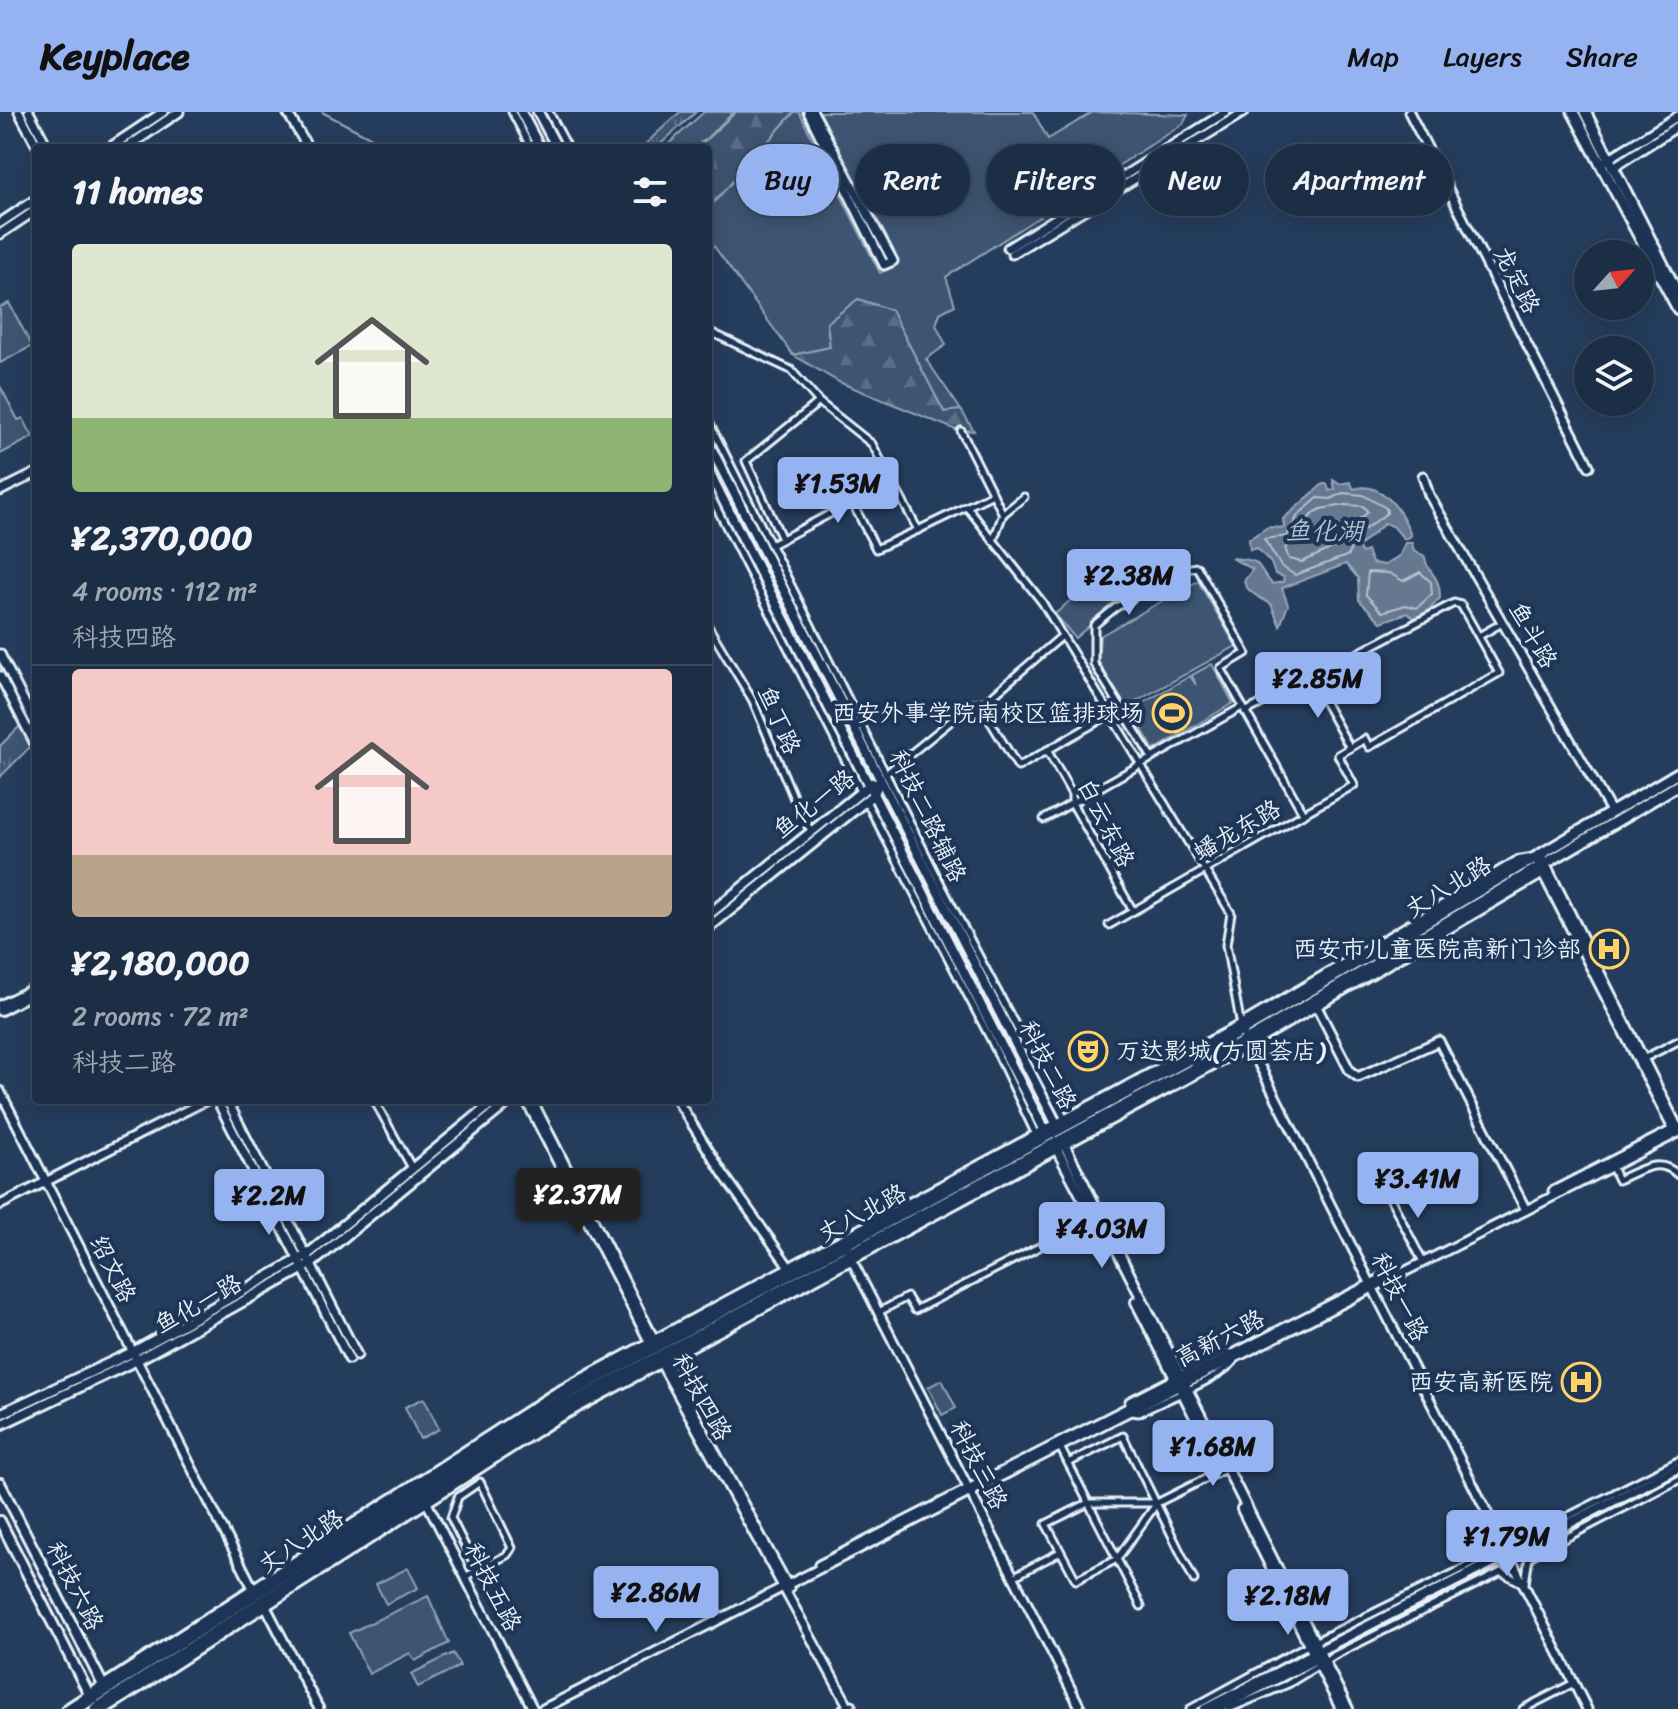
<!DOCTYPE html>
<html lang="en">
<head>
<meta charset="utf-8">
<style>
	:root { --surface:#1c2e46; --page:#293a51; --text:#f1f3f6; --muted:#a0a8b3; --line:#3a4a5f; --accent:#95b2f1 }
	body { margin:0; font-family:Sriracha,"LXGW WenKai TC",sans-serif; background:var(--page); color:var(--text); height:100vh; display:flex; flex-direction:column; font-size:30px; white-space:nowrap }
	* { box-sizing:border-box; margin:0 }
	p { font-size:26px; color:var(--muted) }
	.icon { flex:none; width:44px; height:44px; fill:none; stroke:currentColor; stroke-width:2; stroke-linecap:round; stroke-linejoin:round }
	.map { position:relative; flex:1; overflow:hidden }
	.drawer { position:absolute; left:32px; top:32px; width:680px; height:960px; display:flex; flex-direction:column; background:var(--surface); border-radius:8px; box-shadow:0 4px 20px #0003,0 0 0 2px var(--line) }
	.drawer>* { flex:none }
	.top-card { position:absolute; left:736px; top:32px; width:760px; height:72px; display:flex; gap:16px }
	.needle { width:52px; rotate:63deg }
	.tools { position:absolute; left:1574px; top:128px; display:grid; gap:16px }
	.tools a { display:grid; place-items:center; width:80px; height:80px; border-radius:50%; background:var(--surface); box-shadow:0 4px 20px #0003,0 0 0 2px var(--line); font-size:40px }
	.price { position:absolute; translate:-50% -68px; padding:0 18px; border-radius:8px; background:var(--accent); color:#111; font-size:26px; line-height:52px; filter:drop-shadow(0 2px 4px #0008) }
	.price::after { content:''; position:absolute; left:50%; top:48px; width:24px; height:18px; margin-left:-12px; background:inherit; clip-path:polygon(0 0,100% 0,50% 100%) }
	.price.active { background:#222; color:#fff }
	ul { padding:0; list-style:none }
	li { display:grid; align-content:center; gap:16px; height:424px; padding:0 40px }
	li+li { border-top:2px solid var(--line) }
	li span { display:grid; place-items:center; height:248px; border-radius:8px; color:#555 }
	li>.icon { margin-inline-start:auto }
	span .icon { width:144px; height:144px; fill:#fffc; stroke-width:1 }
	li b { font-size:34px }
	h2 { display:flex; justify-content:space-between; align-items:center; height:96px; padding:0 40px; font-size:34px }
	.pill { padding:0 28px; border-radius:36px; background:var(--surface); box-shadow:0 4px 20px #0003,0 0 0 2px var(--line); font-size:28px; line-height:72px }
	.pill.active { background:var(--accent); color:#111 }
	header { display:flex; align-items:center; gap:48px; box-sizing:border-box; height:112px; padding:0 40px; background:var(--accent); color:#111 }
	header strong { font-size:38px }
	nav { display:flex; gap:44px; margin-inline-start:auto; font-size:28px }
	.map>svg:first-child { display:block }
</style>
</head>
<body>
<header>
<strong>Keyplace</strong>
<nav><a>Map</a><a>Layers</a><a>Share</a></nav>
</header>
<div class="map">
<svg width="1678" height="1597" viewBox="0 0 1678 1597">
	<defs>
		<pattern id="forest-firs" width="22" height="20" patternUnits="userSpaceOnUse" patternTransform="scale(2)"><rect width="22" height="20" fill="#3e5472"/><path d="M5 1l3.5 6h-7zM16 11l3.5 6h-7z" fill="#5a6d87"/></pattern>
		<pattern id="park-tufts" width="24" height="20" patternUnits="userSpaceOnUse" patternTransform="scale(2)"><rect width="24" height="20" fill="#3e5472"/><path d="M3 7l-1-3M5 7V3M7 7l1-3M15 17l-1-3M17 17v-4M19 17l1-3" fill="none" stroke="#5a6d87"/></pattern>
	</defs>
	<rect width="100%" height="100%" fill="#253d5d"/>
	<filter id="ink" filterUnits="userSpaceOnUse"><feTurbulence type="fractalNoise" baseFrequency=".0125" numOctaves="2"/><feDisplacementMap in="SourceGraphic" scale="16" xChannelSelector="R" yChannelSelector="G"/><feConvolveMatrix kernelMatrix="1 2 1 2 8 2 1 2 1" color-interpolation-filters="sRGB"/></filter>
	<g filter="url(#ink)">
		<g fill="#3e5472" stroke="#93a2b5" stroke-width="2">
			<path d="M794,0H799L880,161L898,152L820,0H1033L1048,27L1093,0L1188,3L1183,12L946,165L955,193L940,201L936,213L946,233L926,247L961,298L944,300L891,198L858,187L827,211L830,235L793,243L708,126V97Z"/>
			<path d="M9,191L32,234L0,251V195Z"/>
			<path d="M0,274L18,308L23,306L33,325L0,342Z"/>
			<path d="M1094,467L1115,492L1075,526L1055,502Z"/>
			<path d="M1198,469L1236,534L1126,595L1098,549L1100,524Z"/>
			<path d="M1212,552L1233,591L1154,638L1131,598L1190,564L1196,573L1192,563Z"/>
			<path d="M942,1268L956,1296L942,1303L928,1275Z"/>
			<path d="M424,1286L439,1317L420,1327L405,1295Z"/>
			<path d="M408,1456L418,1476L386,1492L376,1472Z"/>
			<path d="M428,1484L449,1531L415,1549L410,1541L369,1562L349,1521Z"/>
			<path d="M453,1541L460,1554L418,1575L411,1562Z"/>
		</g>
		<g fill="url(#forest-firs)" stroke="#93a2b5" stroke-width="2">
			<path d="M736,0H794L708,97V36H697Z"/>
			<path d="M858,187L891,198L944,300L961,298L974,319L954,317L839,270L793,243L830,235L827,211Z"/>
		</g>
		<g fill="url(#park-tufts)" stroke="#93a2b5" stroke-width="2">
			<path d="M680,0H696L656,36H641Z"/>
			<path d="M704,0H734L696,36H664Z"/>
			<path d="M21,613L32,633L0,665V634Z"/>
		</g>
		<path fill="#657890" stroke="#99a8ba" stroke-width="2" d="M1333,368L1339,372L1350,370L1354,377C1381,368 1403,399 1411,424L1404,427L1394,415L1385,411L1358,435L1362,441L1367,439L1372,451L1385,453L1400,443L1405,431H1412L1414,439L1425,445C1427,463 1440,460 1440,486L1428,499L1414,506L1407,501L1381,510L1359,488L1358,466L1346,452L1282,476L1288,493L1280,514L1271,492C1261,486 1247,481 1244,469L1253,457L1231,446C1267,449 1252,450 1272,472L1283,470L1284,465L1275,462L1271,451L1257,436L1250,438L1249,427L1268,415L1284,416L1283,407L1323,372H1327L1329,379L1335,377Z"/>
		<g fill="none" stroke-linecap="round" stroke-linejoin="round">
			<g stroke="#b4c1ce" stroke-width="2">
				<path d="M1343,381L1363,383L1386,396L1387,401L1353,426L1349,443L1295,463L1281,454L1264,427L1287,424L1298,403L1318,386L1331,387Z"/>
				<path d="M1345,393L1363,394L1368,400L1345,419L1339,433L1302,450L1289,447L1285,436C1301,427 1302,406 1319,398C1326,395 1338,395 1345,393Z"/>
				<path d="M1368,460L1389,461L1403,469L1420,460L1431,470L1432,482L1417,496L1406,493L1382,500L1366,483Z"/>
			</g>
			<path stroke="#99a8ba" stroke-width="2" d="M322,0L391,36"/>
			<defs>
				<g id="minor">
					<path d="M512,0L531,36"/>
					<path d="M549,0L568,36"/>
					<path d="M708,219L791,258L819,290L872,332L918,418L993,382"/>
					<path d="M708,308L944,778L1066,1009"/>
					<path d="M961,319L1003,402"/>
					<path d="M708,379L862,681"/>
					<path d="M852,390L876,437L918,418"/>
					<path d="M967,395L1042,490L1231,801L1226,833L1241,914"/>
					<path d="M782,427L746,349L819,290"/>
					<path d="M993,429L1003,402L1024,385"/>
					<path d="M771,433L892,369"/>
					<path d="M708,514L753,589L803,708L812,719"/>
					<path d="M1479,524L1502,511"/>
					<path d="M1311,566L1350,636"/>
					<path d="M979,591L1018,655L1111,602"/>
					<path d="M1047,638L1072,682V691L1133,799"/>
					<path d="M1152,646L1094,552V513L1115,496L1184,457L1197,455L1246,541L1221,556L1303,701"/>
					<path d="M887,661L972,592L985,590L1062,524"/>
					<path d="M866,689L990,926L1036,1023"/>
					<path d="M1044,707L1242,595"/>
					<path d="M1109,813L1354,673L1338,643L1365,627L1369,635L1499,561L1461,493L1454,491L1245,600"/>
					<path d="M1643,947L1678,929"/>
					<path d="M374,988L412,1056"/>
					<path d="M1612,1055L1618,1068C1639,1059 1659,1044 1678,1063"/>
					<path d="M1389,1084L1421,1146"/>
					<path d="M879,1200L907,1185L915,1198L1094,1107"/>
					<path d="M1127,1296L1129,1289L1224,1240L1232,1241"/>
					<path d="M1131,1300L1139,1301C1160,1290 1227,1264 1236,1246"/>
					<path d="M1060,1335L1141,1494"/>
					<path d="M1068,1351L1123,1324L1194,1468"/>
					<path d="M1157,1391H1088L1046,1412L1076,1468L1117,1447L1157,1391L1225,1357"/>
					<path d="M1497,1417L1512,1428H1521L1678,1349"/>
					<path d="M465,1465L507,1443L512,1436L480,1370L458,1385L451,1406L477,1458"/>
					<path d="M1013,1465L1060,1440"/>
					<path d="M1525,1471L1529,1445L1678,1368"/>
					<path d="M842,1597L852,1592"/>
					<path d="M1190,1597L1298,1538L1491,1443L1494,1419"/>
					<path d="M1229,1597L1288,1572L1335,1543L1501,1460L1520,1470"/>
					<path d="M1523,1597L1574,1571"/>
				</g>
				<g id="tertiary">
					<path d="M19,0L38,36"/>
					<path d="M29,0L48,36"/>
					<path d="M287,0L308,36"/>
					<path d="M808,0L884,153L893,149L813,0"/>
					<path d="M1409,0L1589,354"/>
					<path d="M109,36L163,0"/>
					<path d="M126,36L179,0"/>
					<path d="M1605,49L1678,4"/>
					<path d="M1612,56L1678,14"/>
					<path d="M0,111L36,87"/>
					<path d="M0,122L36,98"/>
					<path d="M1008,136L1226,0"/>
					<path d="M1012,142L1244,0"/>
					<path d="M1423,364L1429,383L1612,701"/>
					<path d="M0,379L36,361"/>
					<path d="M0,542L36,613"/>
					<path d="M0,564L36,634"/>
					<path d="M1541,743L1678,1016"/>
					<path d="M1535,746L1674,1019"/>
					<path d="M1315,891L1350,959L1358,965L1439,929L1526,1098"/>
					<path d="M0,893L36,875"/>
					<path d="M0,899L36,880"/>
					<path d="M1242,919L1587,1597"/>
					<path d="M0,979L255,1480"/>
					<path d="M217,988L349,1247"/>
					<path d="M227,988L357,1243"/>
					<path d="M526,988L652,1235"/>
					<path d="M532,988L657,1233"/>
					<path d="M677,988L724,1063L792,1159"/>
					<path d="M1553,1079L1678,1015"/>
					<path d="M0,1093L207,988"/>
					<path d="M842,1129L1081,1597"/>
					<path d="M663,1244L789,1476"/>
					<path d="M658,1246L850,1597"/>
					<path d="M424,1385L533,1597"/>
					<path d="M819,1453L1392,1161"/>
					<path d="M263,1489L319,1597"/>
					<path d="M543,1597L1678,1021"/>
				</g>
				<g id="secondary">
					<path d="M521,0L540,36"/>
					<path d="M538,0L557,36"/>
					<path d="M708,330L1059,1017"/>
					<path d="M708,358L1047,1023"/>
					<path d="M708,803L872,671"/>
					<path d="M708,816L874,682L880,667"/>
					<path d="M1063,1030L1348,1597"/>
					<path d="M1055,1034L1096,1111"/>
					<path d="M1136,1190L1221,1356"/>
					<path d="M0,1302L133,1240L307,1143L496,988"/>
					<path d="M0,1313L137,1248L311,1152L511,988"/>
					<path d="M0,1371L105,1577"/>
					<path d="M1242,1397L1341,1597"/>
					<path d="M0,1409L91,1586"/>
					<path d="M67,1597L554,1282L1241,913L1518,749L1531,747"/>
					<path d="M105,1597L554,1308L1249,933L1543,761"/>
					<path d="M1205,1597L1678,1356"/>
					<path d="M1217,1597L1320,1545"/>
				</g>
				<g id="primary">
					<path d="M1573,0L1678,197"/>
					<path d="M1585,0L1678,182"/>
					<path d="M77,1597L569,1282L1242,919L1678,661"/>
					<path d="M95,1597L556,1299L1247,928L1678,673"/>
				</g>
			</defs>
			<use href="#minor" stroke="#e8f1f8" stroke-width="11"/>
			<use href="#tertiary" stroke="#e8f1f8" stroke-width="13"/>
			<use href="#secondary" stroke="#e8f1f8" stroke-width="14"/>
			<use href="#primary" stroke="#e8f1f8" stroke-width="15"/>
			<use href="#minor" stroke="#1d3557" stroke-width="5"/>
			<use href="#tertiary" stroke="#1d3557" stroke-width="7"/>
			<use href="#secondary" stroke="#1d3557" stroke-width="8"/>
			<use href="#primary" stroke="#1d3557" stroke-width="9"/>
		</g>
	</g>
	<defs>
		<symbol id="stadium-ring" viewBox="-11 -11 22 22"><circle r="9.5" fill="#1d3557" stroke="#ffd166" stroke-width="1.5"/><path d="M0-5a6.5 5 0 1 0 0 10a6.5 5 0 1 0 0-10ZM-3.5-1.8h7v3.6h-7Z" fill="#ffd166"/></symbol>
		<symbol id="hospital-ring" viewBox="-11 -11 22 22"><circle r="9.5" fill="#1d3557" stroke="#ffd166" stroke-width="1.5"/><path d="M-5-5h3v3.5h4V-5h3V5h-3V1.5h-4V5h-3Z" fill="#ffd166"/></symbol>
		<symbol id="theatre-ring" viewBox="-11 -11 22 22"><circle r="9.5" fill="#1d3557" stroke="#ffd166" stroke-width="1.5"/><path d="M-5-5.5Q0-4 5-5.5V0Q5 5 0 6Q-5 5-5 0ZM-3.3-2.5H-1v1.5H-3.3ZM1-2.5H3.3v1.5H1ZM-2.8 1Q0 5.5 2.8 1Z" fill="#ffd166"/></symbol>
	</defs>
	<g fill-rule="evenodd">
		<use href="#stadium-ring" x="1150" y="579" width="44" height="44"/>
		<use href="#hospital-ring" x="1587" y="815" width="44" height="44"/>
		<use href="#theatre-ring" x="1066" y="917" width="44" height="44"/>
		<use href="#hospital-ring" x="1559" y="1248" width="44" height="44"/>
	</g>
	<g text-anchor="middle" stroke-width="8" stroke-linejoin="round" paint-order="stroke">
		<g font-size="24" fill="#e8f1f8" stroke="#1d3557">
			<text transform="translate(1517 168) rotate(63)" y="8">龙定路</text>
			<text transform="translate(1533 523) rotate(60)" y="8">鱼斗路</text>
			<text transform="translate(779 608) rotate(66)" y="8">鱼丁路</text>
			<text transform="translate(814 692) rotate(-38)" y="8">鱼化一路</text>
			<text transform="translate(928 704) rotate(64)" y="8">科技二路辅路</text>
			<text transform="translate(1106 711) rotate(63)" y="8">白云东路</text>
			<text transform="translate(1237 718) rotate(-30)" y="8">蟠龙东路</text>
			<text transform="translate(1448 775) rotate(-31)" y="8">丈八北路</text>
			<text transform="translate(1048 953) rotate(63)" y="8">科技二路</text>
			<text transform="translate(862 1101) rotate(-28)" y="8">丈八北路</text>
			<text transform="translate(113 1157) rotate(63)" y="8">绍文路</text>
			<text transform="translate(1400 1185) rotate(63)" y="8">科技一路</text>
			<text transform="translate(198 1192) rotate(-29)" y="8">鱼化一路</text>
			<text transform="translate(1220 1226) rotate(-27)" y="8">高新六路</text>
			<text transform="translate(702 1285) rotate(61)" y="8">科技四路</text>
			<text transform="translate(979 1353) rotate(63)" y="8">科技三路</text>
			<text transform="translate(301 1429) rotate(-33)" y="8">丈八北路</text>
			<text transform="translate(75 1474) rotate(63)" y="8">科技六路</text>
			<text transform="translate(493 1475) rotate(63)" y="8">科技五路</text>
		</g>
		<g font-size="24" fill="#e8f1f8" stroke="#1d3557" text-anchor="end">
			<text x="1144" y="609">西安外事学院南校区篮排球场</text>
			<text x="1581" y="845">西安市儿童医院高新门诊部</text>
			<text x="1116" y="947" text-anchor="start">万达影城(方圆荟店)</text>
			<text x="1553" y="1278">西安高新医院</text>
		</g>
		<g font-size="26" font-style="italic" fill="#b4c1ce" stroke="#1d3557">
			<text x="1324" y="428">鱼化湖</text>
		</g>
	</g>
</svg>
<div class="tools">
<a><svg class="needle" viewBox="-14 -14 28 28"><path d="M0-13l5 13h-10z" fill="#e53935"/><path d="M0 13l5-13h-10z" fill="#a0a8b3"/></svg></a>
<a><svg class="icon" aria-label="layers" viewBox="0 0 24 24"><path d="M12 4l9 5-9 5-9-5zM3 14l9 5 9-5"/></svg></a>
</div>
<b class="price" style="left:838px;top:413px">¥1.53M</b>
<b class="price" style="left:1129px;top:505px">¥2.38M</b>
<b class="price" style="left:1318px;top:608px">¥2.85M</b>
<b class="price" style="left:1418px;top:1108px">¥3.41M</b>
<b class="price active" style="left:578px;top:1124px">¥2.37M</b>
<b class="price" style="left:269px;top:1125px">¥2.2M</b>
<b class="price" style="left:1102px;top:1158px">¥4.03M</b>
<b class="price" style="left:1213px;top:1376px">¥1.68M</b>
<b class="price" style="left:1507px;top:1466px">¥1.79M</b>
<b class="price" style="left:656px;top:1522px">¥2.86M</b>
<b class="price" style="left:1288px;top:1525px">¥2.18M</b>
<div class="top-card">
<a class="pill active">Buy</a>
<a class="pill">Rent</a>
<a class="pill">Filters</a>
<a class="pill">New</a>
<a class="pill">Apartment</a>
</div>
<section class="drawer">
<h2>11 homes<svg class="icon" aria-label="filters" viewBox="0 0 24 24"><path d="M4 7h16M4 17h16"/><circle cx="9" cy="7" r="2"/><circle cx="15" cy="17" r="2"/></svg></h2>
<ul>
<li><span style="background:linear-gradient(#dfe7d0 70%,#8fb573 0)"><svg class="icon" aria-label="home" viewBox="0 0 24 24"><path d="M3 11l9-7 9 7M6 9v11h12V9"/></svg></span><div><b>¥2,370,000</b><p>4 rooms · 112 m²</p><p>科技四路</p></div></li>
<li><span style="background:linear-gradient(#f6c9c9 75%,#b9a48a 0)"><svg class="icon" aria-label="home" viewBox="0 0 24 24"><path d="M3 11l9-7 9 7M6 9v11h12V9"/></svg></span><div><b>¥2,180,000</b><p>2 rooms · 72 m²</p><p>科技二路</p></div></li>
</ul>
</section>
</div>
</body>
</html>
